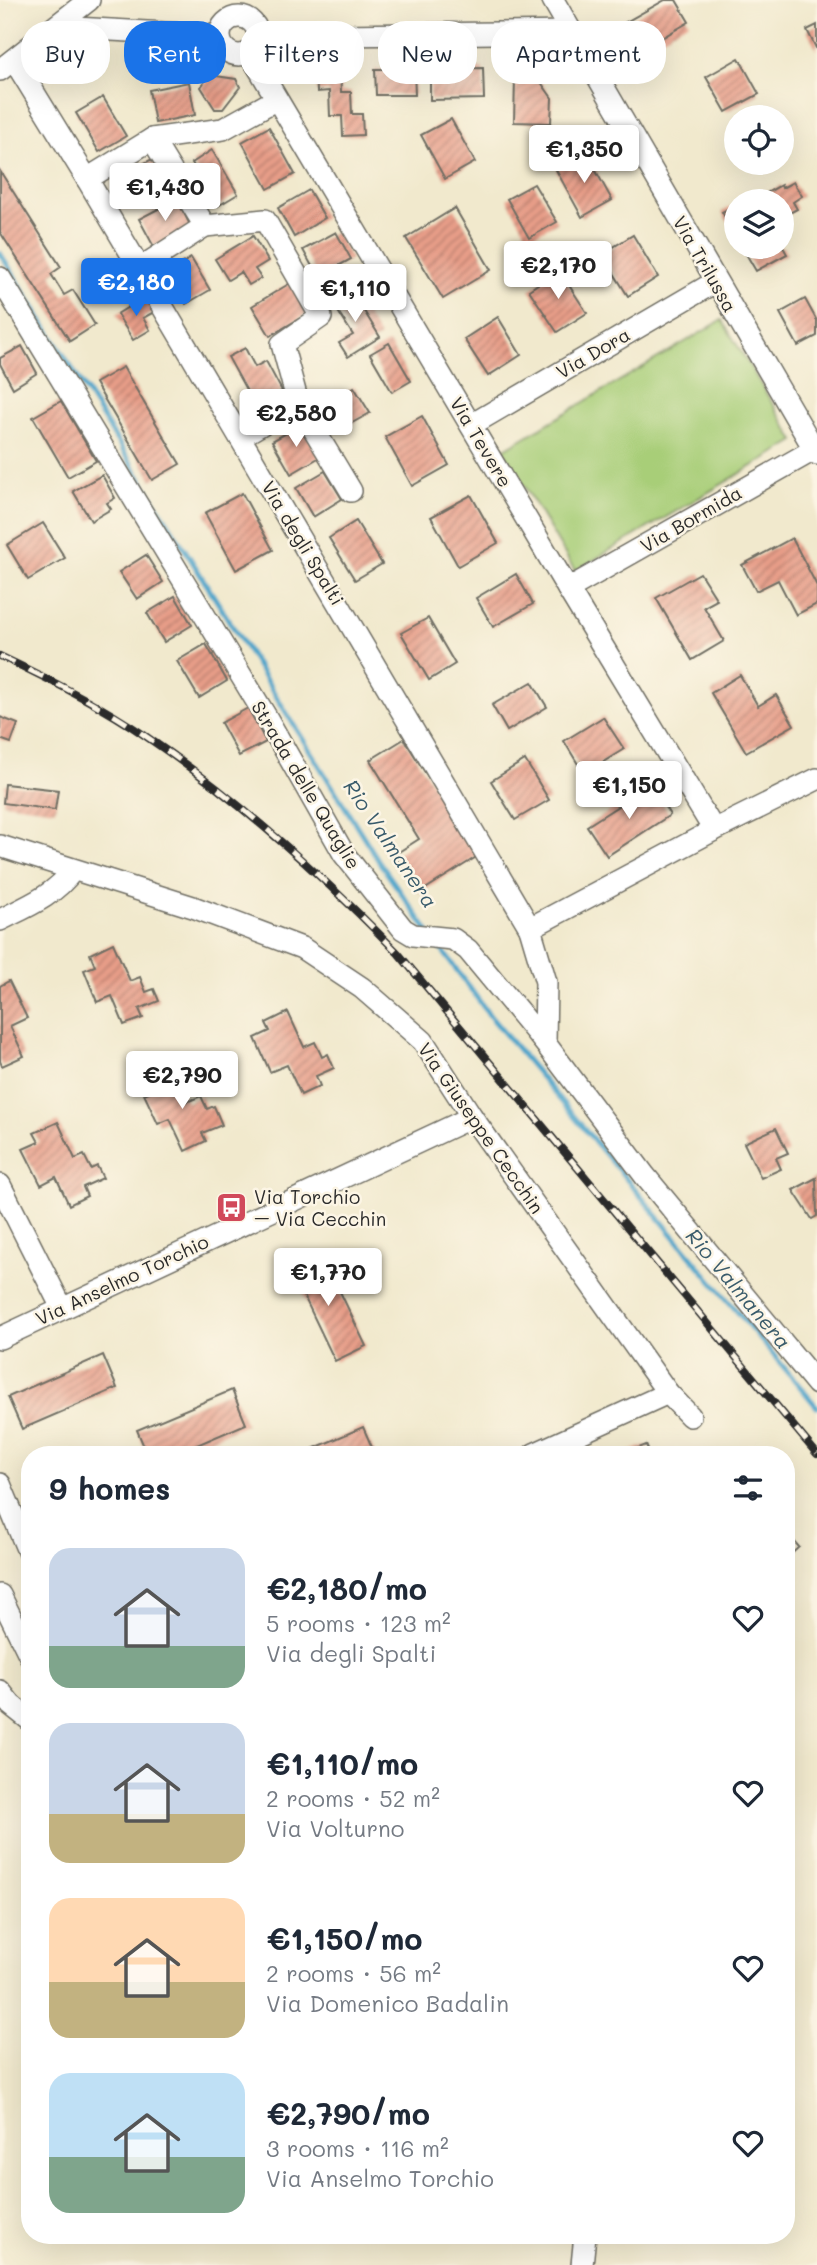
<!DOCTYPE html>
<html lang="en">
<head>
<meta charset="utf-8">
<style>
	:root { --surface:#fff; --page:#f6f6f7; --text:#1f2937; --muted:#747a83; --accent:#1a73e8 }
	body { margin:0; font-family:Mali,sans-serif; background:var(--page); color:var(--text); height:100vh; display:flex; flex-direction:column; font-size:26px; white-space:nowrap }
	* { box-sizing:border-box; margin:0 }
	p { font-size:23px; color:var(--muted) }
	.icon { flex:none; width:38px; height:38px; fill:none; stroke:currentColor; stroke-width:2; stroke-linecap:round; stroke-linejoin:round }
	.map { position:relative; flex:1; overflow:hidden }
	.drawer { position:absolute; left:21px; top:1446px; width:774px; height:798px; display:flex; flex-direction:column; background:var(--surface); border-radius:28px; box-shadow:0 7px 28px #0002 }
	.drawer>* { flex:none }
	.hud { position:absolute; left:21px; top:21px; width:775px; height:63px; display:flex; gap:14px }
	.fabs { position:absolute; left:724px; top:105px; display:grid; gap:14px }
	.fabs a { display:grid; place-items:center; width:70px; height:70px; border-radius:50%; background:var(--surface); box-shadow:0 7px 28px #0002; font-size:35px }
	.price { position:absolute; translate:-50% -60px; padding:0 16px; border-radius:7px; background:#fff; color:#222; font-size:23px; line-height:46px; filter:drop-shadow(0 2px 4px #0008) }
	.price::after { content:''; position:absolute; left:50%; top:42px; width:21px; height:16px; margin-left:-10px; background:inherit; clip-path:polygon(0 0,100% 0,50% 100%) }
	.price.current { background:var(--accent); color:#fff }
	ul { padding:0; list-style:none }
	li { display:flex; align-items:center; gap:21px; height:175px; padding:0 28px }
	li span { display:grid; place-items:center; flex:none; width:196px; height:140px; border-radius:21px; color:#555 }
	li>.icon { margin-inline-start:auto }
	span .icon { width:84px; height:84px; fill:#fffc; stroke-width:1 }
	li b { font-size:30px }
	h2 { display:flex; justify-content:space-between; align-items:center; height:84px; padding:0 28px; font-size:30px }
	.chip { padding:0 24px; border-radius:28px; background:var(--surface); box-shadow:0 7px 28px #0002; font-size:24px; line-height:63px }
	.chip.current { background:var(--accent); color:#fff }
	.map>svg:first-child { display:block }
</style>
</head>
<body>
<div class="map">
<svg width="817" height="2265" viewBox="0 0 817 2265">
	<defs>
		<pattern id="building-hatch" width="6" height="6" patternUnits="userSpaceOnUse" patternTransform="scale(1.75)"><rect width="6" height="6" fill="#e79d88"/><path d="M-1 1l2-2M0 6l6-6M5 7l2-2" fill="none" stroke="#bb806f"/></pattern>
	</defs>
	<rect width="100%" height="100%" fill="#fcf5e5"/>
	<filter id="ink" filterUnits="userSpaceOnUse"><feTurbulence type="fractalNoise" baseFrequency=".0143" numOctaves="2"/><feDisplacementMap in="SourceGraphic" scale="14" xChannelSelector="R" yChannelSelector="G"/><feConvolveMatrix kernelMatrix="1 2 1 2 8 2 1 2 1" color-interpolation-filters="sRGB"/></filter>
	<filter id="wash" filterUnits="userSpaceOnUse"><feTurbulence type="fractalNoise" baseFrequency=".00686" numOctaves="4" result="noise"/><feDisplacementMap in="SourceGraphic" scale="28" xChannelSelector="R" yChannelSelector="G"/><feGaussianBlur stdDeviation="1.57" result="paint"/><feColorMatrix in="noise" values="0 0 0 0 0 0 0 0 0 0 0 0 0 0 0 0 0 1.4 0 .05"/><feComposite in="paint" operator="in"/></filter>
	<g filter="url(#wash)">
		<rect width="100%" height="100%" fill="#f1e9cd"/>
		<path fill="#a8ce78" stroke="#6a7c52" stroke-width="2" d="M722,320L795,441L575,571L503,450Z"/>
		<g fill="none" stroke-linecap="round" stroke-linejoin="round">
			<g stroke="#4ea4ca" stroke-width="5">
				<path d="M0,253L380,863L428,931"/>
				<path d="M438,944L490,1016L817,1407"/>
			</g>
		</g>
		<g id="blocks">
			<g fill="url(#building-hatch)">
				<path d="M665,0H676L689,22L634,54L619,26Z"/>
				<path d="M817,25V50L807,30Z"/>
				<path d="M739,58L759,94L726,112L706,77Z"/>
				<path d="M340,68L341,92H351L352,114H362L363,135L343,136L342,116H330L329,91L317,92L316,69Z"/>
				<path d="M483,68L484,99L430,100V69Z"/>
				<path d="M375,69H414L415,95H376Z"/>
				<path d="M209,75L236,79L240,87L223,109H215L201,87Z"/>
				<path d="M515,78H538L552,98L551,123L514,122Z"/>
				<path d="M189,82L195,115L155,123L149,90Z"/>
				<path d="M103,97L126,136L99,152L76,113Z"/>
				<path d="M451,119L475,162L445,179L421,135Z"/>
				<path d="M269,127L295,174L268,189L242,142Z"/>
				<path d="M212,150L238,194L218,206L192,163Z"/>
				<path d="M586,153L612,200L582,217L556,170Z"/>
				<path d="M154,158L167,182L130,203L116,178Z"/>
				<path d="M0,171L61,267L51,274L64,295L73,290L95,325L70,341L0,232Z"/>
				<path d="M793,182L802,196L793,202L797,209L782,217V201H752L781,185L782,188Z"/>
				<path d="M534,184L557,222L529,238L507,199Z"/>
				<path d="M309,190L325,218L294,237L278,208Z"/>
				<path d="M177,199L191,227L154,247L139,219Z"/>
				<path d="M737,204V237L722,212Z"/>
				<path d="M455,208L491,270L443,299L406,238Z"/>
				<path d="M336,232L351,259L318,277L303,250Z"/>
				<path d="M633,235L658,277L628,296L602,254Z"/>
				<path d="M253,236L268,261L255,269L261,278L249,285L241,272L228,280L215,259Z"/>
				<path d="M742,247H783L787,254L756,271Z"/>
				<path d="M191,258L210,290L186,304L167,273Z"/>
				<path d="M559,270L587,313L557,332L529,290Z"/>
				<path d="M292,282L310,312L270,336L252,306Z"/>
				<path d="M351,290L380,337L348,357L339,343L353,335L332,302Z"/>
				<path d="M145,297L154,312L143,318L150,330L133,340L117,314Z"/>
				<path d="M805,299L817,321V336L798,346L780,313Z"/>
				<path d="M498,317L521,355L488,376L464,339Z"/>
				<path d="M389,343L411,381L392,392L370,354Z"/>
				<path d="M22,346L37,373L13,388L0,364V358Z"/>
				<path d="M245,348L255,367L266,361L282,391L255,406L228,357Z"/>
				<path d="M123,367L180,464L152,480L95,383Z"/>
				<path d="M354,387L370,413L336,432L321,407Z"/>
				<path d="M61,401L96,461L68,477L33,417Z"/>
				<path d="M422,416L449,465L412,486L385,437Z"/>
				<path d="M301,425L320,457L291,474L272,441Z"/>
				<path d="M325,471L342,499L313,517L296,488Z"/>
				<path d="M102,475L115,498L107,503L111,509L91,521L73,491Z"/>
				<path d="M242,493L273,550L236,570L205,513Z"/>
				<path d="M471,495L498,543L458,566L431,517Z"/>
				<path d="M356,521L382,564L355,580L329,538Z"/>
				<path d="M43,523L65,558L28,580L7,545Z"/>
				<path d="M792,538L817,586V604L796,615L778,580L756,591L742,565Z"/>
				<path d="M146,555L163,582L137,599L119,572Z"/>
				<path d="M700,573L717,600L704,607L724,641L692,660L656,598Z"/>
				<path d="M516,574L533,604L493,627L476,598Z"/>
				<path d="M175,596L192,625L164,642L147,613Z"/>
				<path d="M428,618L455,664L429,680L401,633Z"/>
				<path d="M206,644L227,681L199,698L177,661Z"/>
				<path d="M740,675L758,706L776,695L794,725L746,752L711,693Z"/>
				<path d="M532,682L547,707L507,731L492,705Z"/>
				<path d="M248,708L266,742L239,756L221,723Z"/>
				<path d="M0,717L18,724L11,743L0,739Z"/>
				<path d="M603,717L624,749L584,774L564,741Z"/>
				<path d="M404,739L478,856L419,893L394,855L419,839L370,760Z"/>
				<path d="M525,760L549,800L515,820L491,781Z"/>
				<path d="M5,784L58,790L55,810L3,803Z"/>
				<path d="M651,785L670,815L607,856L587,826Z"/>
				<path d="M113,943L130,981L140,977L146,992L154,989L159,1001L139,1009L143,1018L124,1025L112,996L97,1002L84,970L95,966L90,954Z"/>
				<path d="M9,981L27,1018L10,1026L24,1056L2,1066L0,1061V986Z"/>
				<path d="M288,1012L304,1047L315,1042L322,1057L328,1054L334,1068L316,1076L320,1086L301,1095L287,1065L270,1072L255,1038L270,1031L266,1023Z"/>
				<path d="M172,1071L187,1102L201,1096L207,1109L214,1106L222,1125L202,1133L206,1141L185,1151L170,1119L158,1124L144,1094L158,1088L154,1078Z"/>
				<path d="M58,1122L75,1159L84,1155L91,1169L97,1166L103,1178L83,1187L87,1196L69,1205L56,1177L41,1185L23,1149L39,1142L34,1133Z"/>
				<path d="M776,1128L788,1153L776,1158L781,1169L761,1178L744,1143Z"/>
				<path d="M816,1178L817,1216L812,1219L793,1190Z"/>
				<path d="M322,1254L366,1346L335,1361L291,1269Z"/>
				<path d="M103,1355L117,1388L22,1429L8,1397Z"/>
				<path d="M232,1390L246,1424L176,1454H147L137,1430Z"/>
				<path d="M363,1427L375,1454H301Z"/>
				<path d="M646,1445L650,1454H624Z"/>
				<path d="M786,1532L799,1547L786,1559Z"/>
			</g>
		</g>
	</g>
	<g filter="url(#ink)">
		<use href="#blocks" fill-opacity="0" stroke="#706e64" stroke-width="2"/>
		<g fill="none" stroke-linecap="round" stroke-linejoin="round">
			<defs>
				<g id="street">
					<path d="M553,0L817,454"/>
					<circle cx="239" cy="36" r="19"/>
					<path d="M57,27L219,36"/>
					<path d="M258,36L572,32"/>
					<path d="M249,52L568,589L714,830"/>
					<path d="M14,60L87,179L530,928L546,982L545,1043"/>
					<path d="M0,70L89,0"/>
					<path d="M152,139L205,226L265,220L321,317L282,344L298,403L351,491"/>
					<path d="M87,179L152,139L223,129L275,100"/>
					<path d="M140,268L205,226"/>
					<path d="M0,278L265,715L344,854L403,929L413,935L453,939L468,950L545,1043L645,1176L817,1384"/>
					<path d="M471,425L715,282"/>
					<path d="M240,437L298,403"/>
					<path d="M568,589L817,448"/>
					<path d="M0,846L193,907L302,948L362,988L423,1041L472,1117L668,1393L690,1416"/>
					<path d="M0,920C28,906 54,896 73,870"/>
					<path d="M530,928L714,830L817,779"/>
					<path d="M0,1185L62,1308"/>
					<path d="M0,1338L472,1117"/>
					<path d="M534,1454L668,1393"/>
					<path d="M0,1484L30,1556"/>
					<path d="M0,1595L30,1656"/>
					<path d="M0,1691L11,1705L30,1720"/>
					<path d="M582,2265L585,2235"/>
				</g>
			</defs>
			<use href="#street" stroke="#706e64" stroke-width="24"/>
			<use href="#street" stroke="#fff" stroke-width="21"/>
			<defs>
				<path id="rail" d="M0,656C49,679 99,704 144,735C237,798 320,873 398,953L817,1454"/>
			</defs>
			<use href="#rail" stroke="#2b2b2b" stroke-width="8"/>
			<use href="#rail" stroke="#fcf5e5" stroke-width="5" stroke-dasharray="16" stroke-linecap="butt"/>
		</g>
	</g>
	<defs>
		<symbol id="bus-square" viewBox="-11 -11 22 22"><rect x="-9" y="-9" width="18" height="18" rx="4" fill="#d1495b" stroke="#fcf5e5"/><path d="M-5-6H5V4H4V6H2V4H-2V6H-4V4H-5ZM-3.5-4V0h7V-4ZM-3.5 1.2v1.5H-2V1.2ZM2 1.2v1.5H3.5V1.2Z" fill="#fff"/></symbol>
	</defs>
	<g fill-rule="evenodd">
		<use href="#bus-square" x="214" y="1190" width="35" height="35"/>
	</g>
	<g text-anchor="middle" stroke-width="5" stroke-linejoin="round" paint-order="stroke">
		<g font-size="19" fill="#2b2b2b" stroke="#fcf5e5">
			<text transform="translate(705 264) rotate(60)" y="7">Via Trilussa</text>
			<text transform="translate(593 353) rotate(-30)" y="7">Via Dora</text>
			<text transform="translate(481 442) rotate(59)" y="7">Via Tevere</text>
			<text transform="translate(691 519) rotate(-30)" y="7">Via Bormida</text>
			<text transform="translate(303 543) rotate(59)" y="7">Via degli Spalti</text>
			<text transform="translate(306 785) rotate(59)" y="7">Strada delle Quaglie</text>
			<text transform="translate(481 1128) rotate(55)" y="7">Via Giuseppe Cecchin</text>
			<text transform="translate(122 1280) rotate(-25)" y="7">Via Anselmo Torchio</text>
		</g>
		<g font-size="19" fill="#2b2b2b" stroke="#fcf5e5" text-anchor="start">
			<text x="254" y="1204">Via Torchio<tspan x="254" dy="22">– Via Cecchin</tspan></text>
		</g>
		<g font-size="21" font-style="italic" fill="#395b6b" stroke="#fcf5e5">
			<text transform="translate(390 844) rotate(56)" y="7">Rio Valmanera</text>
			<text transform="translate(738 1289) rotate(50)" y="7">Rio Valmanera</text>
		</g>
	</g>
</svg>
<div class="fabs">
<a><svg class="icon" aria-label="locate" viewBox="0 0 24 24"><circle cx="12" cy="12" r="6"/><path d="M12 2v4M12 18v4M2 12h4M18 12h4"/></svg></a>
<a><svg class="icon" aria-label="layers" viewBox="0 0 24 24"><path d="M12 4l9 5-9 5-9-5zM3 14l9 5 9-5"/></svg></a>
</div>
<b class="price" style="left:584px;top:185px">€1,350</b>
<b class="price" style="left:165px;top:223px">€1,430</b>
<b class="price" style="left:558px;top:301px">€2,170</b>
<b class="price current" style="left:136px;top:318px">€2,180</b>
<b class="price" style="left:355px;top:324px">€1,110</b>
<b class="price" style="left:296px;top:449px">€2,580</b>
<b class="price" style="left:629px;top:821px">€1,150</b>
<b class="price" style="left:182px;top:1111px">€2,790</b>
<b class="price" style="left:328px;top:1308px">€1,770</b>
<div class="hud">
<a class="chip">Buy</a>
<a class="chip current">Rent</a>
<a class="chip">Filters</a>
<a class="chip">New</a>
<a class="chip">Apartment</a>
</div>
<section class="drawer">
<h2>9 homes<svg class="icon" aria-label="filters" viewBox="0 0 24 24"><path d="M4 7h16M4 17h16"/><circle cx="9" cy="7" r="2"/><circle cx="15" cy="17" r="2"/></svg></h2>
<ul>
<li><span style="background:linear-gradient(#c9d6e8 70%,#7fa58c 0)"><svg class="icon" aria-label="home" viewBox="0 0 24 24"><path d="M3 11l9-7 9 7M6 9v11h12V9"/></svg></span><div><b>€2,180/mo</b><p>5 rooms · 123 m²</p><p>Via degli Spalti</p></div><svg class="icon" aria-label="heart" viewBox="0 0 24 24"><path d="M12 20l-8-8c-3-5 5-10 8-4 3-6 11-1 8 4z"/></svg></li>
<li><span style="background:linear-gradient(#c9d6e8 65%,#c2b280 0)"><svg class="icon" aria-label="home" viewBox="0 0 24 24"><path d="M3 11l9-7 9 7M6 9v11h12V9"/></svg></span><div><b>€1,110/mo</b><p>2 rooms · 52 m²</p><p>Via Volturno</p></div><svg class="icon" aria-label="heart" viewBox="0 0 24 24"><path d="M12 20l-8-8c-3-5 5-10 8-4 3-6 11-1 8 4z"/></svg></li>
<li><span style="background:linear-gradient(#ffd9b3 60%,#c2b280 0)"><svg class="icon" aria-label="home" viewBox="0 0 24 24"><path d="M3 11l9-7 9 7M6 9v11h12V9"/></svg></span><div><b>€1,150/mo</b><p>2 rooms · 56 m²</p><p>Via Domenico Badalin</p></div><svg class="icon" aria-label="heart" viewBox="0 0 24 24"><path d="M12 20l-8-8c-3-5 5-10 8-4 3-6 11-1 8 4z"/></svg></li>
<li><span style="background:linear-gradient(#bfe0f5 60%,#7fa58c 0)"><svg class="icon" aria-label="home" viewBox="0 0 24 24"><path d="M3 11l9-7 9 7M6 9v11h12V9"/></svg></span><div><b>€2,790/mo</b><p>3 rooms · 116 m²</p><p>Via Anselmo Torchio</p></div><svg class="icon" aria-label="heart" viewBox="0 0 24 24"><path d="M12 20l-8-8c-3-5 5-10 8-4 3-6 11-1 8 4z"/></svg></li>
</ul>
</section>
</div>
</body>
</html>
